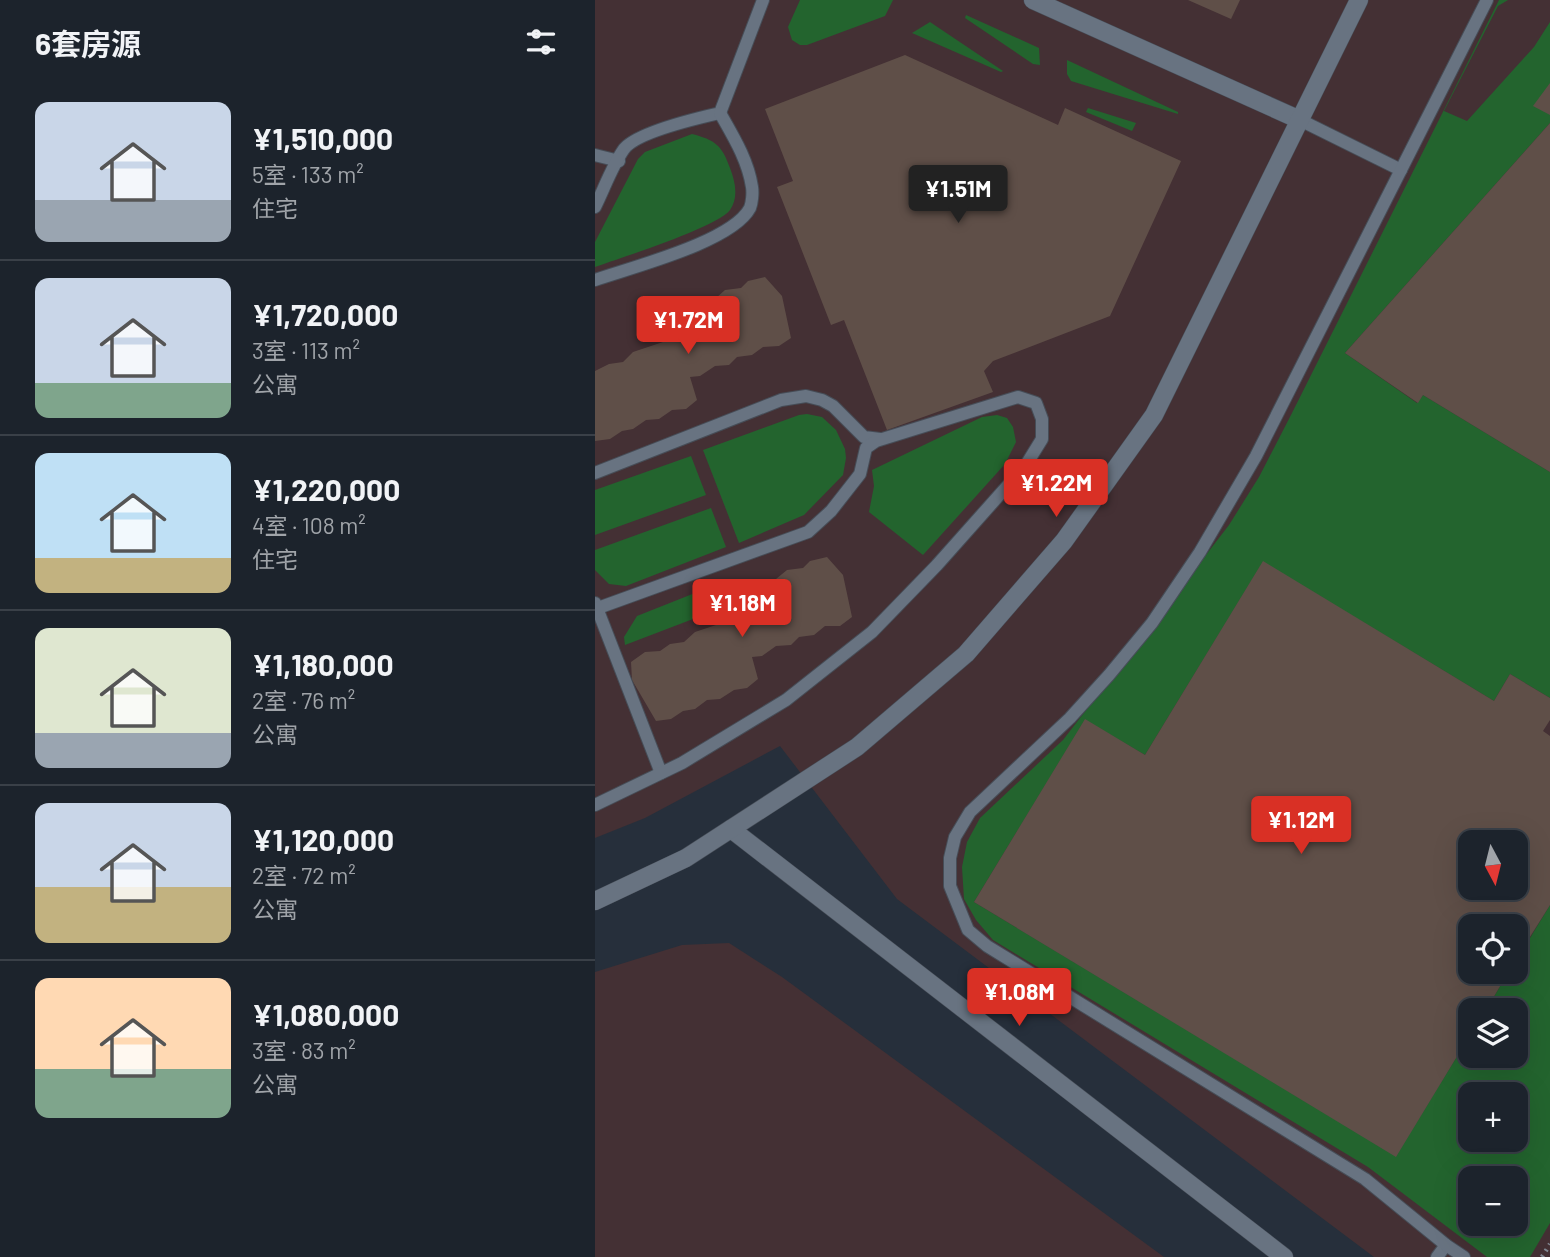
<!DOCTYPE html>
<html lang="zh">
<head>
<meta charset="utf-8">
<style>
	:root { --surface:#1c232c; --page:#292f38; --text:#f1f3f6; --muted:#a0a4a9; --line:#3a4048; --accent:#d93025 }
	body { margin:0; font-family:Barlow,"Noto Sans SC",sans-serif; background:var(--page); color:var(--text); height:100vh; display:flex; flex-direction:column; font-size:26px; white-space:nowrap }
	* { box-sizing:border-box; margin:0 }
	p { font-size:23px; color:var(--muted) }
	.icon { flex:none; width:38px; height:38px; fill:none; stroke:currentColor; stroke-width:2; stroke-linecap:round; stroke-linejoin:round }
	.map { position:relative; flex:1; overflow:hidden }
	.details { display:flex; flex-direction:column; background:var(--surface); width:595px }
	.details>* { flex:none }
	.needle { width:46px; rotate:173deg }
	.controls { position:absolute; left:863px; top:830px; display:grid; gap:14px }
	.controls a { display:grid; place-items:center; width:70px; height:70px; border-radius:14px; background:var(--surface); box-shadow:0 7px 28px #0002,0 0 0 2px var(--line); font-size:35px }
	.price { position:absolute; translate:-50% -60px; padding:0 16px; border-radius:7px; background:var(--accent); color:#fff; font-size:23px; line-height:46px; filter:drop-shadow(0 2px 4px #0008) }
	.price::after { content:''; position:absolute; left:50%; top:42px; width:21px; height:16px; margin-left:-10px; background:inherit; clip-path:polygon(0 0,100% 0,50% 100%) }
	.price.active { background:#222; color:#fff }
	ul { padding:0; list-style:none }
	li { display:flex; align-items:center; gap:21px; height:175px; padding:0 35px }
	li+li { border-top:2px solid var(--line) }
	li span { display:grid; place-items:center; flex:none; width:196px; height:140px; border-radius:14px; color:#555 }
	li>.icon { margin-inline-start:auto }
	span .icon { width:84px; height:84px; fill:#fffc; stroke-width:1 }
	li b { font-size:30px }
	h2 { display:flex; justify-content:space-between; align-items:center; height:84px; padding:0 35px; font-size:30px }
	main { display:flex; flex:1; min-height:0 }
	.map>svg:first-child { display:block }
</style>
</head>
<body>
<main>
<section class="details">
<h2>6套房源<svg class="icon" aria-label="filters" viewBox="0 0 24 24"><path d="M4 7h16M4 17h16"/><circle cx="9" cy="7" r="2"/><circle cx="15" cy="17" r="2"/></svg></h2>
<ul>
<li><span style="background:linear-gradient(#c9d6e8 70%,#9aa5b1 0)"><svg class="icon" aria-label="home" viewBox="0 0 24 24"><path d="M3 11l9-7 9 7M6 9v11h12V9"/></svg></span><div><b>¥1,510,000</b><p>5室 · 133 m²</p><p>住宅</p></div></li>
<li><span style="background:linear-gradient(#c9d6e8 75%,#7fa58c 0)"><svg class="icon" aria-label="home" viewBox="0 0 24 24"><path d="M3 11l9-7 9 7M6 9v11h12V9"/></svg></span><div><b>¥1,720,000</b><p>3室 · 113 m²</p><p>公寓</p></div></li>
<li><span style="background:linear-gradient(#bfe0f5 75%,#c2b280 0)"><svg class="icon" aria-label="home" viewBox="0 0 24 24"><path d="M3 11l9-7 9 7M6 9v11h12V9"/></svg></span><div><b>¥1,220,000</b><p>4室 · 108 m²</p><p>住宅</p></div></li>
<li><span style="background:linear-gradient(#dfe7d0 75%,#9aa5b1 0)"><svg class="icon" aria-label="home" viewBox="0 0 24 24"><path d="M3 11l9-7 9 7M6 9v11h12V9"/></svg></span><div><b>¥1,180,000</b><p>2室 · 76 m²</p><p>公寓</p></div></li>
<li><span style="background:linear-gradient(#c9d6e8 60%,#c2b280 0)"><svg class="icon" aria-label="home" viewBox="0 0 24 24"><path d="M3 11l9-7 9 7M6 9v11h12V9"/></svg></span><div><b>¥1,120,000</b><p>2室 · 72 m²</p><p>公寓</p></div></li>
<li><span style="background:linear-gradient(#ffd9b3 65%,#7fa58c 0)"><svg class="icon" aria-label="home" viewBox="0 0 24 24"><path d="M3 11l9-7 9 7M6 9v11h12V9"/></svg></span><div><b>¥1,080,000</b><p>3室 · 83 m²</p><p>公寓</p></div></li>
</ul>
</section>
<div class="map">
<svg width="955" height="1257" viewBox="0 0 955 1257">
	<rect width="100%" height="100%" fill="#262f3b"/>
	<g fill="#443034" fill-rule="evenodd">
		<path d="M0,0H955V1257H779L302,899L185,746L50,818L0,838ZM875,842H920V887H875ZM875,926H920V971H875ZM875,1010H920V1055H875ZM875,1094H920V1139H875ZM875,1178H920V1223H875Z"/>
		<path d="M134,943L187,977L569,1257H0V972L87,945Z"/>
	</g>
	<g fill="#23642e" fill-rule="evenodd">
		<path d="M205,0H298L290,16L212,45H205L197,40L193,27Z"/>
		<path d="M904,0H913L903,6L849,111L872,121L939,47L955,22V123L750,353L822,403L828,395L955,472V698L915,674L899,701L668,562L550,755L490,720L379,902L801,1156L875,1035V1055H920V1010H891L914,971H920L921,961L955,905V1223L935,1257H892L773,1167L398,940L381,920L369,899L367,867L372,842L385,818L468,740L634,525L664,477L697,413ZM875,1094H920V1139H875ZM875,1178H920V1223H875Z"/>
		<path d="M371,15L444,48L445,65L438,64L370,18Z"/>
		<path d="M335,22L408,71L406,72L317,33Z"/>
		<path d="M472,60L583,112V114L476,81L472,74Z"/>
		<path d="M493,108L541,123L537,131L491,112Z"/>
		<path d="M97,134C120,140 127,145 135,168C140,181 144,197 135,210C123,227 25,258 0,267V242L43,159L50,152Z"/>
		<path d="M212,414L227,417L241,430L250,449L251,458L248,475L209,515L144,543L108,450L204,415Z"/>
		<path d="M402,415L412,418L418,427L421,442L410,464L328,555L274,512L279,486L277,470L387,417Z"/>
		<path d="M96,456L111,495L0,535V490Z"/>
		<path d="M116,508L131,547L31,586L14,584L0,570V550Z"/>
		<path d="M110,589L119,611L30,645L29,637L42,616Z"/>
	</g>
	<g fill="#5f4f48" fill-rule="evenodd">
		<path d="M593,0H645L636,19Z"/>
		<path d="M310,55L463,125L470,108L586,161L515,316L398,361L389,371L398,392L292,430L249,320L236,325L182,187L198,181L170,109Z"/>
		<path d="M955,83V115L938,106Z"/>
		<path d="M955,123V472L828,395L823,403L750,353Z"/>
		<path d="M170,277L187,296L196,338L184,346L168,347L157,355L142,357L134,365L120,366L105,376L95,377L102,400L91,409L77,410L64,419L51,420L38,429L27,431L15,439L0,441V371L14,364L28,362L38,352L74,340L70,320L81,311L94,310L106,300L120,299L130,290L146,288L153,281Z"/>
		<path d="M232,557L248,575L257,617L245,626H230L219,635L204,637L196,645L181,646L167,656L157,657L163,679L152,688L139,690L125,699L112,700L100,709L88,711L76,719L61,721L37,680L36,662L50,652L65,651L75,644L89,642L100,632L136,620L131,600L142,591L155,590L168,580L181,579L192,570L208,568L215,561Z"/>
		<path d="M668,561L899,701L915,674L955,698V720L948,731L955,736V905L920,961V926H875V971H914L891,1010H875V1035L801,1157L379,902L490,719L550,755ZM875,842H920V887H875Z"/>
	</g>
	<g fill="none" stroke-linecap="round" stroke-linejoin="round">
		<defs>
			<g id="service">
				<path d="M705,120L806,170"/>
				<path d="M0,155L24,161"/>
				<path d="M0,207C9,189 17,166 29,149C42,132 103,118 125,113L168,0"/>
				<path d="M0,280C37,267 137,242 155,208C157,203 158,193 157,187C153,160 138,136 125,113"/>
				<path d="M0,473L186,400L211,396L227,400L238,406L269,437L285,439"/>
				<path d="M0,603L66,773"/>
				<path d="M0,613L3,608L213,532L236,511L265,474L271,448L281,441L423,397L441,403L447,419V439L431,465L342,565L277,632L191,700L87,763L0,805"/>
				<path d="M842,1257L851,1245"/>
				<path d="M869,1257L851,1245L770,1179L392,946L373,930L355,886V858L360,837L375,812L475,718L514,675L557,623L605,552L661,456L892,0"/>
			</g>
			<path id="tertiary" d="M438,0L705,120"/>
			<g id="secondary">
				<path d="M136,829L689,1257"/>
				<path d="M0,901L91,858L262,747L371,654L469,541L559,415L764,0"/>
			</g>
		</defs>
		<use href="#service" stroke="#464d57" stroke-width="14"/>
		<use href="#tertiary" stroke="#464d57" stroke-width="19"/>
		<use href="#secondary" stroke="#464d57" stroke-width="19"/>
		<path stroke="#818892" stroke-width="4.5" stroke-dasharray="2 5" stroke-linecap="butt" d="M947,1257L955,1244"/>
		<use href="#service" stroke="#687381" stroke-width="12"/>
		<use href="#tertiary" stroke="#687381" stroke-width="18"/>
		<use href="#secondary" stroke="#687381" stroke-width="18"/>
	</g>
</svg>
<div class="controls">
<a><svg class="needle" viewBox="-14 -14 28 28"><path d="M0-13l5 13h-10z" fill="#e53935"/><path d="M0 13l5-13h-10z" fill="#a0a4a9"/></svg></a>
<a><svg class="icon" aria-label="locate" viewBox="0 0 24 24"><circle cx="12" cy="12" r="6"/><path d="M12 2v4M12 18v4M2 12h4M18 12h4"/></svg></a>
<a><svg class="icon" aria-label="layers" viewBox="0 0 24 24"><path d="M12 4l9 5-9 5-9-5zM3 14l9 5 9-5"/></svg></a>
<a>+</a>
<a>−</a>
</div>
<b class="price active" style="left:363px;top:225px">¥1.51M</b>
<b class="price" style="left:93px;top:356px">¥1.72M</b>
<b class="price" style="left:461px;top:519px">¥1.22M</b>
<b class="price" style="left:147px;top:639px">¥1.18M</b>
<b class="price" style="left:706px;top:856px">¥1.12M</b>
<b class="price" style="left:424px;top:1028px">¥1.08M</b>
</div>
</main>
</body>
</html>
